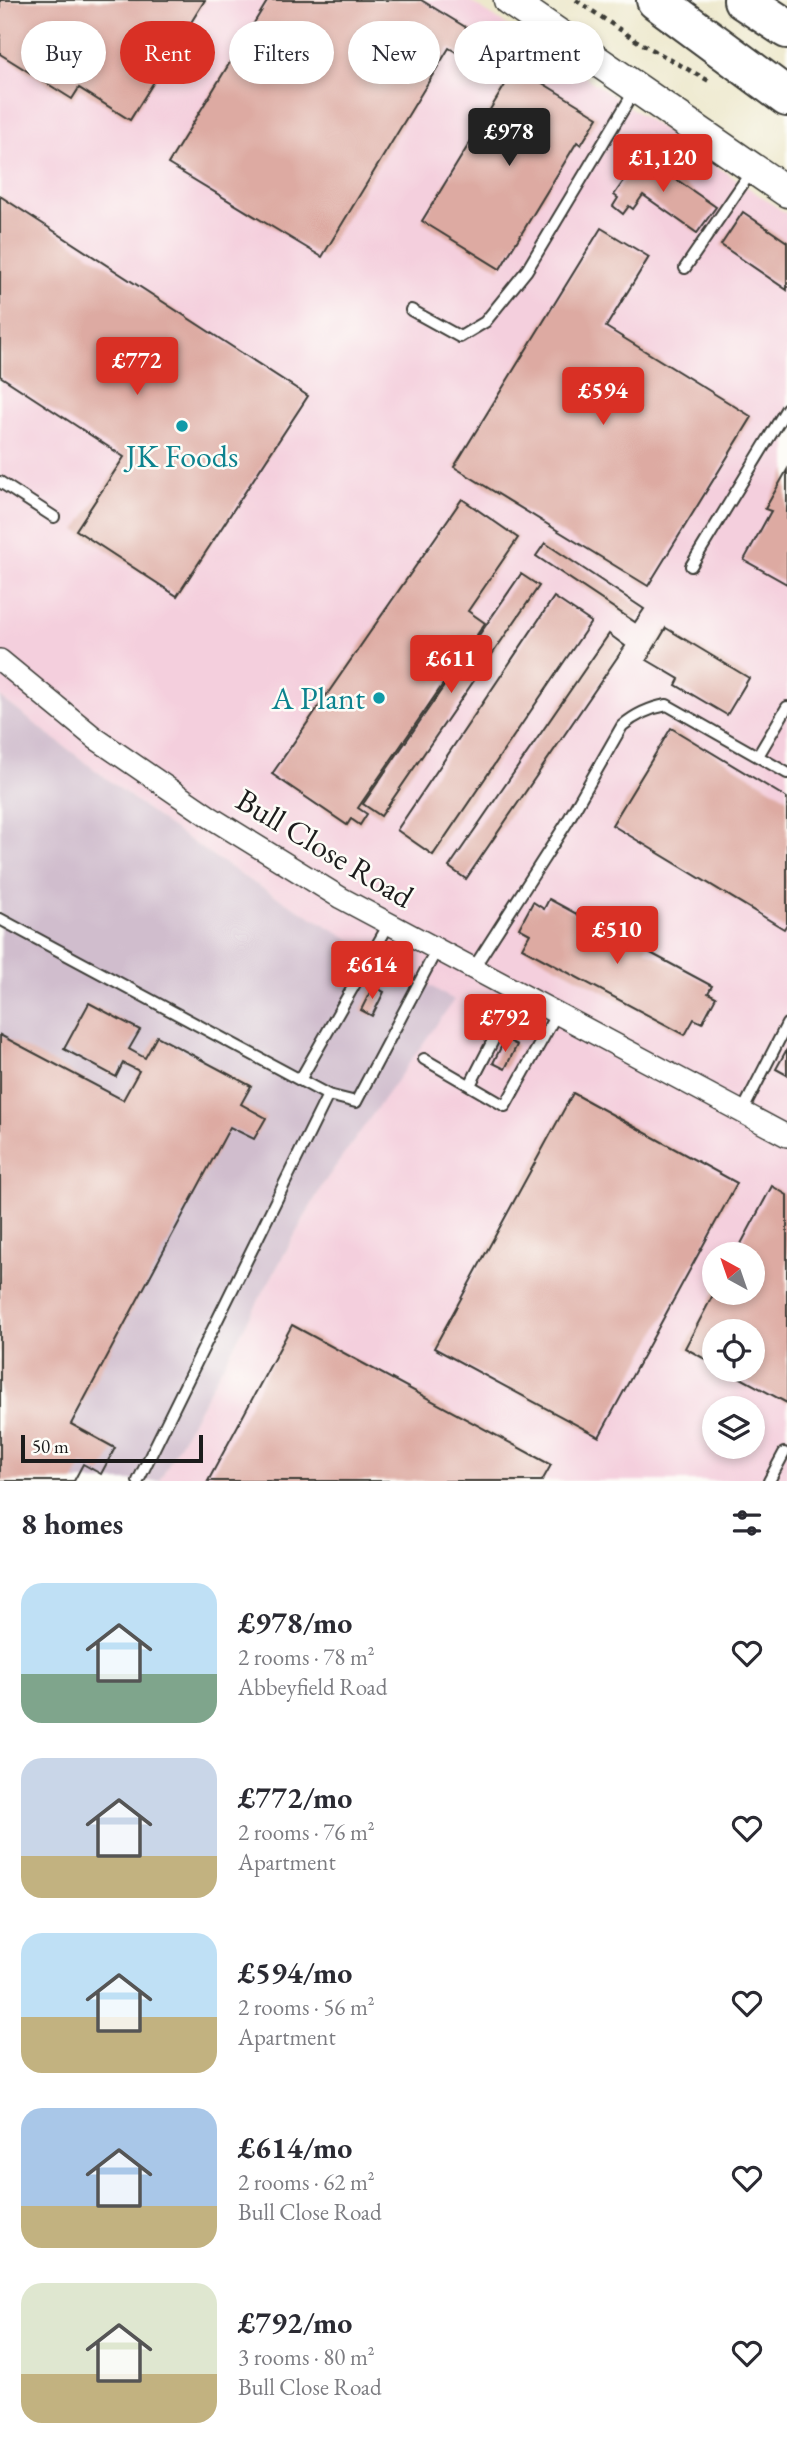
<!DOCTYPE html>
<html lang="en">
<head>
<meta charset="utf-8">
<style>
	:root { --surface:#fff; --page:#f7f7f7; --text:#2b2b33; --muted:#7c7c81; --accent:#d93025 }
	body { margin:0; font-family:"EB Garamond",serif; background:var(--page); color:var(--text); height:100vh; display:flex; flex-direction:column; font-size:26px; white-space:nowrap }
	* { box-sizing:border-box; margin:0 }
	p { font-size:23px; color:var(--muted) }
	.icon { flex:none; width:38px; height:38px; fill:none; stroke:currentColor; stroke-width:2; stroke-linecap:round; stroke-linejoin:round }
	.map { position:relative; height:1481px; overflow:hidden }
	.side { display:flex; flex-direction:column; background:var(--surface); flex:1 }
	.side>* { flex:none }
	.banner { position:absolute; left:21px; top:21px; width:746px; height:63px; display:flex; gap:14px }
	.needle { width:46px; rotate:320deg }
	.controls { position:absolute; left:702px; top:1242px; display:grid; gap:14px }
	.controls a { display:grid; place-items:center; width:63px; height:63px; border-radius:50%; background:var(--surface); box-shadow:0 4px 10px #0003; font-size:35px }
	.scale { position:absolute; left:21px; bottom:18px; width:182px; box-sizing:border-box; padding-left:7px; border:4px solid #1c1c1c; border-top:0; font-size:19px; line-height:24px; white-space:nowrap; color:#1c1c1c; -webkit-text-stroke:5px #fdfcf7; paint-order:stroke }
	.price { position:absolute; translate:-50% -60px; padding:0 16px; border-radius:7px; background:var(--accent); color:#fff; font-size:23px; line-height:46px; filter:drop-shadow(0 2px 4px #0008) }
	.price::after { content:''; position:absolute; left:50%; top:42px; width:21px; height:16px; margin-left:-10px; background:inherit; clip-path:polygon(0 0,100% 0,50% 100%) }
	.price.active { background:#222; color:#fff }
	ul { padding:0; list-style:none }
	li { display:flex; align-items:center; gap:21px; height:175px; padding:0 21px }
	li span { display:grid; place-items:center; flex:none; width:196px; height:140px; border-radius:21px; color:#555 }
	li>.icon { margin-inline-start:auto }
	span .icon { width:84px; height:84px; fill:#fffc; stroke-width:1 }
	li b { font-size:30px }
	h2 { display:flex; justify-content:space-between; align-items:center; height:84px; padding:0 21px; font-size:30px }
	.chip { padding:0 24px; border-radius:32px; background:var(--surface); box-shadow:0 4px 10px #0003; font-size:24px; line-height:63px }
	.chip.active { background:var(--accent); color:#fff }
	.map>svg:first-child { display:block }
</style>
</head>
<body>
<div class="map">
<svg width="787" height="1481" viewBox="0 0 787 1481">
	<rect width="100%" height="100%" fill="#fdfcf7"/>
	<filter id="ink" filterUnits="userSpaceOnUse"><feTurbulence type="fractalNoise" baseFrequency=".0143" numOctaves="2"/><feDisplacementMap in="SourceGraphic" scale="14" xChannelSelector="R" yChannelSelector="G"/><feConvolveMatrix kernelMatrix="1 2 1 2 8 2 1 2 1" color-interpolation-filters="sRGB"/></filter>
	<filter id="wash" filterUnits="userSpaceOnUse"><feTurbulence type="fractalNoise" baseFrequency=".00686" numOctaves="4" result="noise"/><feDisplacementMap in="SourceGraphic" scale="28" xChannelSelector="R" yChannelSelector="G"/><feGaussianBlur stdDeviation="1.57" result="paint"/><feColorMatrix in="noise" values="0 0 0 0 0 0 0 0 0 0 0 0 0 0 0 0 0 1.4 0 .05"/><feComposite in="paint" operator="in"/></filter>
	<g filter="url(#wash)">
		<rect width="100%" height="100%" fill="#ede8cc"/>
		<path fill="#f4cfdd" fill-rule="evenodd" d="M0,0H468L553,55L787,214V1481H159L323,1184L453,1000L250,881L167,825L0,697ZM714,1255H752V1293H714ZM714,1332H752V1370H714ZM714,1409H752V1447H714Z"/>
		<path fill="#d0bdcd" d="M0,697L167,825L250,881L454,1000L323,1184L159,1481H0Z"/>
		<g id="blocks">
			<g fill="#ddaaa2">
				<path d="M0,0H205L130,120L79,88L72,99L0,54Z"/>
				<path d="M268,0H421L485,39L471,61L449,48L322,257L168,164Z"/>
				<path d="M516,67L598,117L581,145L577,142L500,269L422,221Z"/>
				<path d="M644,152L663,165L660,168L716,207L697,233L643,195L633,209L629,206L623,214L613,206L618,198L614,195Z"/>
				<path d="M0,196L308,396L177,596L76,530L124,457L0,376Z"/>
				<path d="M743,212L787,242V290L721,245Z"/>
				<path d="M601,228L649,257L606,327L752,417L648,586L454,467Z"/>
				<path d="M787,470V584L744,560L771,511L765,509Z"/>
				<path d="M462,499L518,538L468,611L485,623L358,808L367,814L360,825L351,819L347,825L272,774Z"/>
				<path d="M545,543L644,609L635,622L536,556Z"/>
				<path d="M521,574L539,586L381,816L363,804Z"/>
				<path d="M554,597L591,622L433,855L397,830Z"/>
				<path d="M666,628L749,678L727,715L676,685L679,679L647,660Z"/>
				<path d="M609,634L625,646L466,879L449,867Z"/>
				<path d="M671,728L787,798V924L784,929L612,825Z"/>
				<path d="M549,899L617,936L620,930L648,945L645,950L712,986L708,993L716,997L702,1023L694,1019L685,1035L522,948L530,934L519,928L533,902L544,909Z"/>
				<path d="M373,986L384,992L372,1016L361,1010Z"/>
				<path d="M89,1003L140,1030L129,1049L145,1058L157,1036L251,1086L241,1104L266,1118L254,1139L230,1127L71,1424L115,1448L101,1474L83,1464L74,1481H0V1035L123,1100L139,1071L123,1063L116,1077L64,1049Z"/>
				<path d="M505,1039L517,1045L505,1069L493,1063Z"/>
				<path d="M787,1049V1075L776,1069Z"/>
				<path d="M573,1093L737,1183L599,1437L434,1348Z"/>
				<path d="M772,1186L787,1195V1403L726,1370H752V1332H714V1364L685,1348L714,1293H752V1255H735Z"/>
				<path d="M292,1325L551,1465L542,1481H208Z"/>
			</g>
		</g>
	</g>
	<g filter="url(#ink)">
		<use href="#blocks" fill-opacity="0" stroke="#3b3b36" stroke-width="2"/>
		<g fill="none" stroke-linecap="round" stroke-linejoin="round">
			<defs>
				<g id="lane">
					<path d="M685,268L753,169"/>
					<path d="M411,310L460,337L485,322L527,270L635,90"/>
					<path d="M0,482L54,517"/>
					<path d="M691,566L787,408"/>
					<path d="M758,756L787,707"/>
					<path d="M0,919L328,1095L356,1102L437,949"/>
					<path d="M473,969L566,824L622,726C636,714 649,708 667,705L787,773"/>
					<path d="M424,1059L505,1106L557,1013"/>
					<path d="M300,1080L389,924"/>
					<path d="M470,1085L518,992"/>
					<path d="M742,1112L787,1024"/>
					<path d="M138,1481L328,1095"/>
					<path d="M769,1481L784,1453"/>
				</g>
				<path id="street" d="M0,660L95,738L210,817L341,898L787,1136"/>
				<path id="secondary" d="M509,0L787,192"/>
				<g id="highway">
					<path d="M656,0L787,97"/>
					<path d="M743,0L787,29"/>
				</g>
			</defs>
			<use href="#lane" stroke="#3b3b36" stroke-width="14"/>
			<use href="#street" stroke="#3b3b36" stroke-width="24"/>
			<use href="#secondary" stroke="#3b3b36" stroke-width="33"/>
			<use href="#highway" stroke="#3b3b36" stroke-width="42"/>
			<path stroke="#3b3b36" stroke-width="4.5" stroke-dasharray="5 5" stroke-linecap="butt" d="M576,0L637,41L709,81"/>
			<use href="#lane" stroke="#fff" stroke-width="10"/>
			<use href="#street" stroke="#fff" stroke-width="21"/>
			<use href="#secondary" stroke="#fff" stroke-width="30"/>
			<use href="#highway" stroke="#fff" stroke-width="38"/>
		</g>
	</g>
	<g fill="#0f9aa8" stroke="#fdfcf7" stroke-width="2.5">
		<circle cx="182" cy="426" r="7"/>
		<circle cx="379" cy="698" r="7"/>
	</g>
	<g text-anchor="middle" stroke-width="5" stroke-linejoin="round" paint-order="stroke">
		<g font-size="32" fill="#0d838f" stroke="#fdfcf7">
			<text x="182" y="467">JK Foods</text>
			<text x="365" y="709" text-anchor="end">A Plant</text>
		</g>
		<g font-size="32" fill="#1c1c1c" stroke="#fdfcf7">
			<text transform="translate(325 848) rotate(31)" y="11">Bull Close Road</text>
		</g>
	</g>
</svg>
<div class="controls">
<a><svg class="needle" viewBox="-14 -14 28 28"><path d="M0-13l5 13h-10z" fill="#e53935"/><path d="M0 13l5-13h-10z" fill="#7c7c81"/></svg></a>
<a><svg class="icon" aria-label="locate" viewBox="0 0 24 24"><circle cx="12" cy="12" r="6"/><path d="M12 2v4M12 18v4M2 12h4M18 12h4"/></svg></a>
<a><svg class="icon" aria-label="layers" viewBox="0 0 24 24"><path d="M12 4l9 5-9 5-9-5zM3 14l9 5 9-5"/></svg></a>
</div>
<div class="scale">50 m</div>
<b class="price active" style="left:509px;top:168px">£978</b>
<b class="price" style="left:663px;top:194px">£1,120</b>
<b class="price" style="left:137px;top:397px">£772</b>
<b class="price" style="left:603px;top:427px">£594</b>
<b class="price" style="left:451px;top:695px">£611</b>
<b class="price" style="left:617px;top:966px">£510</b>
<b class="price" style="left:372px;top:1001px">£614</b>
<b class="price" style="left:505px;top:1054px">£792</b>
<div class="banner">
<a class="chip">Buy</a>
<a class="chip active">Rent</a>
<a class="chip">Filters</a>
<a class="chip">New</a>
<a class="chip">Apartment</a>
</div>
</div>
<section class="side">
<h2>8 homes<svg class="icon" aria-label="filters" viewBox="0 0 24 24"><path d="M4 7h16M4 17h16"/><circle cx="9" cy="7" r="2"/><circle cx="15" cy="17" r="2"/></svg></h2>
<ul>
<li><span style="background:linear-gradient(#bfe0f5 65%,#7fa58c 0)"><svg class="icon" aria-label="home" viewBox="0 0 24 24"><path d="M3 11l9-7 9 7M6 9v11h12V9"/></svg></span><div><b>£978/mo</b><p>2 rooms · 78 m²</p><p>Abbeyfield Road</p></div><svg class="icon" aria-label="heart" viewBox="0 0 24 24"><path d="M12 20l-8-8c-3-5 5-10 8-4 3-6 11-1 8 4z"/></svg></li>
<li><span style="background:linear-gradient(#c9d6e8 70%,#c2b280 0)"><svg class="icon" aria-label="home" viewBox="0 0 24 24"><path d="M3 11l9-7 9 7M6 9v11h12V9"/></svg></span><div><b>£772/mo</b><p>2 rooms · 76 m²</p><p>Apartment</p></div><svg class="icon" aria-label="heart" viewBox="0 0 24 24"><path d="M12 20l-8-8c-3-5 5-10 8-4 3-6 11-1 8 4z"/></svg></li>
<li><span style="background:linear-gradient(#bfe0f5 60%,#c2b280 0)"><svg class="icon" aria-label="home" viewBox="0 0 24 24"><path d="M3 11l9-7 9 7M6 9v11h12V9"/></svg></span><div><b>£594/mo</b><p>2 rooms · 56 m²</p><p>Apartment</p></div><svg class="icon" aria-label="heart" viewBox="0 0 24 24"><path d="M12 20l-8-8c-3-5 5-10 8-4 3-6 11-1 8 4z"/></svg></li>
<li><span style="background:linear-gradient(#a9c7e8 70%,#c2b280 0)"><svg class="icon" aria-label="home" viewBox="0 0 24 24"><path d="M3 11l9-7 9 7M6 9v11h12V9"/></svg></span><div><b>£614/mo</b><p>2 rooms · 62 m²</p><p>Bull Close Road</p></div><svg class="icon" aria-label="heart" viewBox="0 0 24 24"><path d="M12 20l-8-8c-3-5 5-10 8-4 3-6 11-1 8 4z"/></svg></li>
<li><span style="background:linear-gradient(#dfe7d0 65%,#c2b280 0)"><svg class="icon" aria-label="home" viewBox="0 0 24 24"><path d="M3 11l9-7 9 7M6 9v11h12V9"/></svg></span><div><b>£792/mo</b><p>3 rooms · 80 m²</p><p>Bull Close Road</p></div><svg class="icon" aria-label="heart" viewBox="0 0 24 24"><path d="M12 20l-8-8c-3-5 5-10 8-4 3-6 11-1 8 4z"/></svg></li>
</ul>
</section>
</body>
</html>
